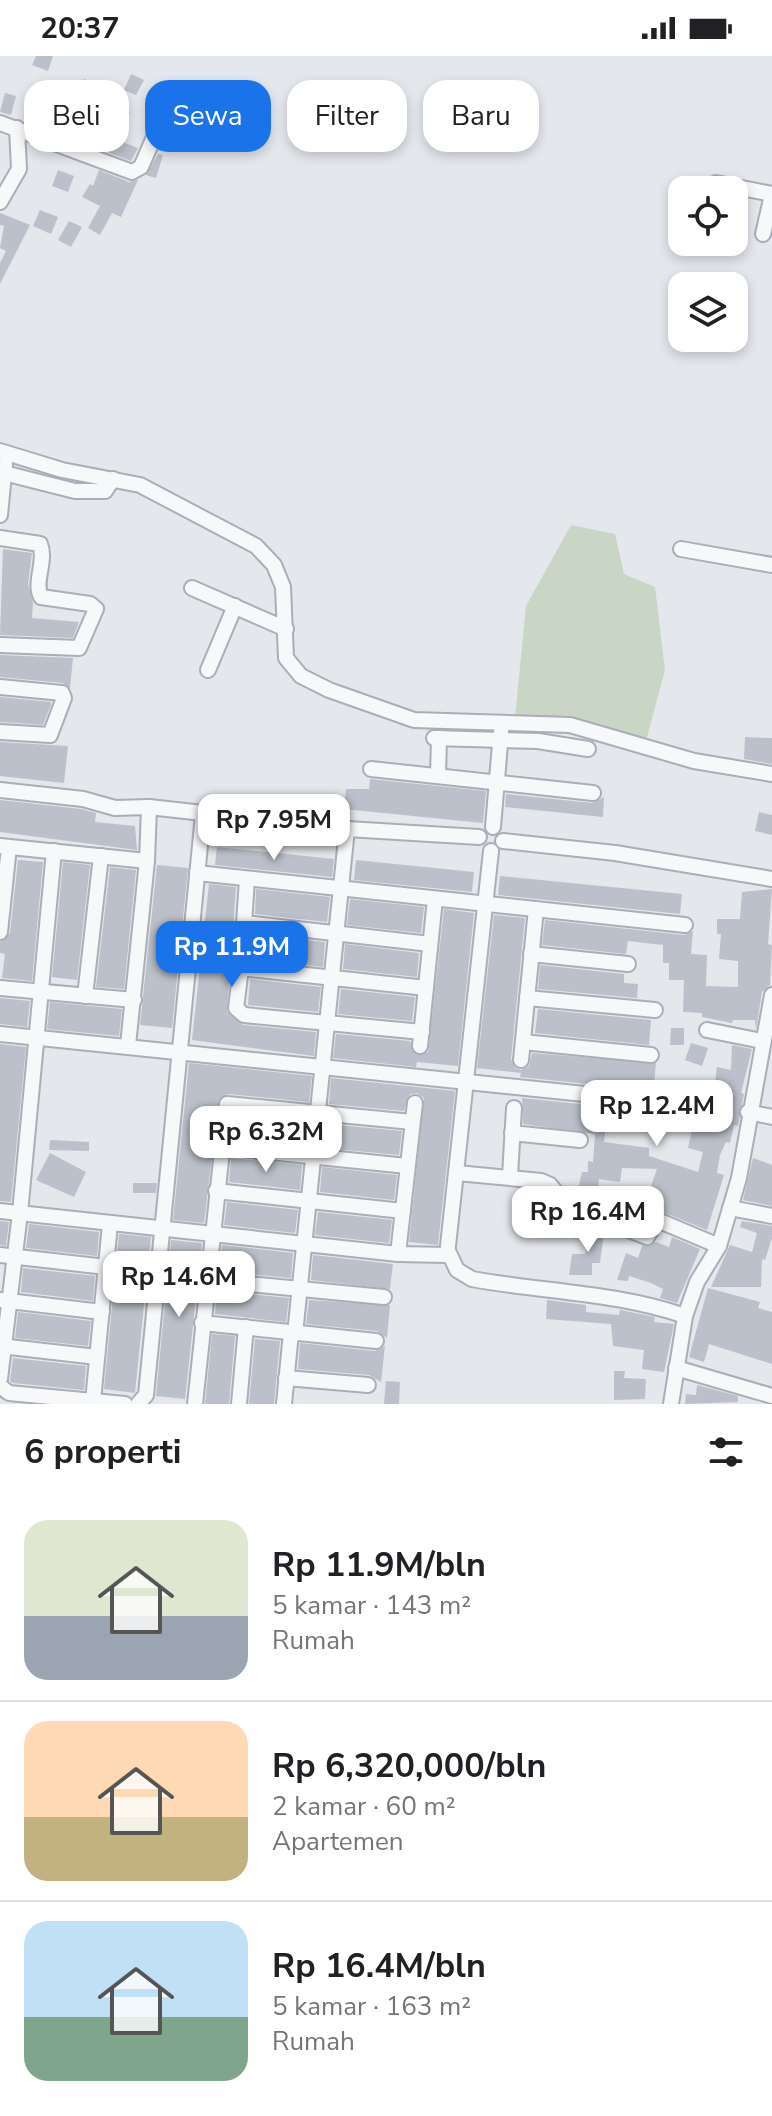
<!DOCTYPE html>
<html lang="id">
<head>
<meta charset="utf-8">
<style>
	:root { --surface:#fff; --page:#f2f2f2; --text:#202124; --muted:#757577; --line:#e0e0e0; --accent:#1a73e8 }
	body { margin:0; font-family:"Nunito Sans",sans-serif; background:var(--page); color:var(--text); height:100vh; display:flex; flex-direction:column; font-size:30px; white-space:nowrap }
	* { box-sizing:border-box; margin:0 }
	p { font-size:26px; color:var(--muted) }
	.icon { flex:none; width:44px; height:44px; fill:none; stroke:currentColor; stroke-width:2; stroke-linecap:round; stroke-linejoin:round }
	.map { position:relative; height:1348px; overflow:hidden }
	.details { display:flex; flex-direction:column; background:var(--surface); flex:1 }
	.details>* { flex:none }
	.top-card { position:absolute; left:24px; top:24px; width:724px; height:72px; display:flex; gap:16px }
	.tools { position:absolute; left:668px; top:120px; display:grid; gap:16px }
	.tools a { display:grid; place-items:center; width:80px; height:80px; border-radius:16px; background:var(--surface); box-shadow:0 4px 12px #0003; font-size:40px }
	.price { position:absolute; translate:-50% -68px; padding:0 18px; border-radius:16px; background:#fff; color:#222; font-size:26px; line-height:52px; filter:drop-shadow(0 2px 4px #0008) }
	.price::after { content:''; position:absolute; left:50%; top:48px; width:24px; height:18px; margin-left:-12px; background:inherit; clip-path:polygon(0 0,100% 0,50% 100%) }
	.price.current { background:var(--accent); color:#fff }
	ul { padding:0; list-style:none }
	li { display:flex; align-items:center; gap:24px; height:200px; padding:0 24px }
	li+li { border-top:2px solid var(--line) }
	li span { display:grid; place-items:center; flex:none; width:224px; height:160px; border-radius:24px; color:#555 }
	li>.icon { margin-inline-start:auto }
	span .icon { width:96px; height:96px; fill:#fffc; stroke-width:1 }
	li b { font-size:34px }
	h2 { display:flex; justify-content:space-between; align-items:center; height:96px; padding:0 24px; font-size:34px }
	.tag { padding:0 28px; border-radius:24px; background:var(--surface); box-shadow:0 4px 12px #0003; font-size:28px; line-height:72px }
	.tag.current { background:var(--accent); color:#fff }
	.status { display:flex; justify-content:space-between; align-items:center; height:56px; padding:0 40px; background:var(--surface); direction:ltr }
	.status svg { height:22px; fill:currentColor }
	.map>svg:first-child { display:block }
</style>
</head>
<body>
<div class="status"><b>20:37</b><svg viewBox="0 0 49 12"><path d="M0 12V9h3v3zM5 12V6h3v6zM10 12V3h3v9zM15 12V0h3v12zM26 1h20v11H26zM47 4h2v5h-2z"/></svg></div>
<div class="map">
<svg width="772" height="1348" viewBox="0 0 772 1348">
	<rect width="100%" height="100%" fill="#e4e7ec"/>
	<path fill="#c9d6c5" d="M571,469L615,478L624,518L655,531L665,614L643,696L565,671L515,662L526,550Z"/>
	<g fill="#bbc0ca">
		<path d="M36,0H53L48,15L32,9Z"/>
		<path d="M131,18L144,24L136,39L124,34Z"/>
		<path d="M84,23L101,29L89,65L73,60L75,54L54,47L58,34L78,41Z"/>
		<path d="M174,31L186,36L173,69L174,56L167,49Z"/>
		<path d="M5,37L16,40L11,59L0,56Z"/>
		<path d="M40,46L51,49L46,64L35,61Z"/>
		<path d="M118,52L130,56L120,85L138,92L131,105L99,93L103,81L107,82Z"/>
		<path d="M158,98L163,99L156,122L146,119Z"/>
		<path d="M58,114L74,120L68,136L52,130Z"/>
		<path d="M99,114L129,126L138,124L121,161L112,157L100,179L88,172L100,150L82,141L90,128L93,130Z"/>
		<path d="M40,154L58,161L51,178L33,170Z"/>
		<path d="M0,157L30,169L0,228V207L6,195L0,192L4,170L0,169Z"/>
		<path d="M69,165L82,171L71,191L58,184Z"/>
		<path d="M3,493L32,497L28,528L33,547L32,562L79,566L73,582L0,579Z"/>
		<path d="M0,599L73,602L70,632L63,627L0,621Z"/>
		<path d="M0,641L51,646V649L43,669L0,666Z"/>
		<path d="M745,681L772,682V708L744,703Z"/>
		<path d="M0,686L68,690L64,727L0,720Z"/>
		<path d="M370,723L486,735L483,767L344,753L346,733H369Z"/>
		<path d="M506,738L592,747L604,741L603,761L505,751Z"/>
		<path d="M0,744L81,753L96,757L95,766L135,770L137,794L0,776Z"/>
		<path d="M759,756L772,759V779L755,775Z"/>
		<path d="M217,791L334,803L332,821L215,809Z"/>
		<path d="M18,804L43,806L32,925L2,922L5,898L0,897V886L10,877Z"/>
		<path d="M356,804L474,816L472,836L354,824Z"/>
		<path d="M63,806L90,809L77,924L52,921Z"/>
		<path d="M157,809L188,812L172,972L140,969Z"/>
		<path d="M110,811L136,814L124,933L96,931Z"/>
		<path d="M500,820L682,838L680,858L498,839Z"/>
		<path d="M209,828L236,831L227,956L243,969L316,976L314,1000L192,984Z"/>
		<path d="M256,833L330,841L327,866L255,858Z"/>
		<path d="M772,833L768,888L772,889L770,929L762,936L756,974L755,964H733L732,967L702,961V957L683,956L684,924H669V907H663V889L628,885L626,898L542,889L545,864L684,879L693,875L691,898L707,899L706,930L738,931V905L719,903L721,878H717V863H740L742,836Z"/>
		<path d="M350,843L424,851L421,877L347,869Z"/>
		<path d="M444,853L474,857L458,1010L417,1006L416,1011L333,1002L336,978L410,985L415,998L428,996Z"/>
		<path d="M494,859L525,862L511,1003L515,1012L521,1014L529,1010L532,997L656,1007L653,1039L644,1034L520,1021L521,1017L477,1012Z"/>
		<path d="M253,878L325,886L323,911L252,903Z"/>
		<path d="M345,888L419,897L417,921L343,913Z"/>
		<path d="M540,909L624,918V927L638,928L637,942L538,933Z"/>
		<path d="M250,923L321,931L318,956L248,949Z"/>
		<path d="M341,933L415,941L412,965L338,958Z"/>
		<path d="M0,942L30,945L27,971L0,968Z"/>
		<path d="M50,946L122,953L119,980L47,973Z"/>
		<path d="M538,953L651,964L649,989L535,977Z"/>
		<path d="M671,972H684V989H670Z"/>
		<path d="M691,987L708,992L702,1010L685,1004Z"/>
		<path d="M0,988L26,991L11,1146L0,1145Z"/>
		<path d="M732,989L752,993L741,1037L744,1038L738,1070L734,1069L730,1087L726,1086L720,1099L717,1117L724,1119L707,1174L665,1157L651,1159L643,1169L638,1167L657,1113L622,1112L620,1126L599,1123L597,1139L577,1137L582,1116H588V1105L593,1106L595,1078L523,1068L522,1042L628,1053L627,1062L607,1060L604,1086L649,1092V1100L698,1116L703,1096L688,1092L695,1060L710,1062L717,1011L731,1014Z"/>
		<path d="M189,1007L312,1020L309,1046L228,1038L219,1043L204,1167L173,1164Z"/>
		<path d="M331,1022L455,1035L438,1189L409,1186L424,1042L417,1037L410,1038L404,1055L329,1048Z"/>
		<path d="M236,1059L307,1066L304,1089L233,1082Z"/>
		<path d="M327,1068L402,1075L399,1099L324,1092Z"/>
		<path d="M50,1084L89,1086V1095L49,1094Z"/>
		<path d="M50,1097L86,1116L74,1141L36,1124Z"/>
		<path d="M231,1102L302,1109L300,1134L229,1126Z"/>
		<path d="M753,1102L772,1109V1150L743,1144Z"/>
		<path d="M322,1111L397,1119L394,1144L320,1136Z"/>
		<path d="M133,1127H157L156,1137H133Z"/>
		<path d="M227,1146L298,1154L295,1177L224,1169Z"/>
		<path d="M318,1156L392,1164L389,1187L315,1179Z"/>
		<path d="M0,1165L9,1166L6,1190L0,1189Z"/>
		<path d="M742,1165L772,1170V1182L765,1204L762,1203L761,1231H711L730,1189L752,1196L757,1177L740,1171Z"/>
		<path d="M29,1168L99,1176L97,1200L26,1192Z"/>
		<path d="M590,1169L604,1175L600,1207H592V1219H569L572,1198H585Z"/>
		<path d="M119,1178L151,1181L135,1337L104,1333Z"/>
		<path d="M672,1181L700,1193L677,1247L660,1242L663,1233L651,1227L629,1220L628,1225L617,1224L626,1197L638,1202L642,1190L656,1186L669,1191Z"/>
		<path d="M171,1184L202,1187L185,1343L156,1340Z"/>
		<path d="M222,1189L293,1197L291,1222L219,1215Z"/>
		<path d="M313,1199L393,1208L390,1233L311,1224Z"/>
		<path d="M23,1212L95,1220L93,1245L21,1236Z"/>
		<path d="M708,1232L760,1246L758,1252L772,1256V1308L709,1288L704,1306L689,1301Z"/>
		<path d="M217,1235L289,1242L286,1266L215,1258Z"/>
		<path d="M309,1244L390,1249L387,1282L377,1275L306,1268Z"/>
		<path d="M547,1244L586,1249V1256L619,1259L620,1254L655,1261L654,1266L674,1268L664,1316L642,1313L644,1294L613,1290L611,1268L546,1263Z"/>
		<path d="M18,1256L91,1265L88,1290L15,1282Z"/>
		<path d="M212,1278L235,1280L229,1348H205Z"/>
		<path d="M255,1283L280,1285L274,1348H249Z"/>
		<path d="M300,1287L375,1295L385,1290L381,1326L369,1319L298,1313Z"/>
		<path d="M13,1302L86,1310L84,1334L13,1327L10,1325Z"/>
		<path d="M614,1315H625L624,1322L646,1323L645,1343L614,1344Z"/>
		<path d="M386,1325L400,1326L399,1348H384Z"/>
		<path d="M697,1329L738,1340V1346L685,1348L686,1338L696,1339Z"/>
	</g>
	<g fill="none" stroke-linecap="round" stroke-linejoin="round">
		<defs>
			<g id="minor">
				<path d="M0,67L132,116L141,111L164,58"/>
				<path d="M716,127L772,138"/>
				<path d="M0,146L19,113L17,72"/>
				<path d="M763,178L772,139"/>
				<path d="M0,395L62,414L140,429L256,490L274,509L283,531L286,602L301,620L329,634L414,664L570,669L694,705L772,718"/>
				<path d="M0,416L75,435H105L113,423"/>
				<path d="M0,459L5,408"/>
				<path d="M0,482L40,488C47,505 33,526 41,541L90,548L96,553L79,592L0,589"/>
				<path d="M681,493L772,509"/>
				<path d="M192,532L286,573"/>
				<path d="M208,614L235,550"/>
				<path d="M0,631L62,637L64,642L50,679L0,676"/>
				<path d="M434,682L538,685L588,693"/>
				<path d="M371,713L593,737"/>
				<path d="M438,720L439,682"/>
				<path d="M0,734L83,743L115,752L149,751L347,773L479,781"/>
				<path d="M493,771L501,676"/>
				<path d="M503,785L615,797L772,823"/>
				<path d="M0,790L147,805"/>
				<path d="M197,817L685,869"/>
				<path d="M245,867L430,888"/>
				<path d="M0,876L9,791"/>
				<path d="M531,898L628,908"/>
				<path d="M241,912L247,823"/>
				<path d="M0,932L134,944"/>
				<path d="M85,940L101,800"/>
				<path d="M527,942L655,954"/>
				<path d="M707,974L762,985"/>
				<path d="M422,976L244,959L236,952L241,912L426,932"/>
				<path d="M0,978L643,1044"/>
				<path d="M523,986L651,999"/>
				<path d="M128,989L147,805L149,751"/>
				<path d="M420,990L435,843"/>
				<path d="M521,1004L536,853"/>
				<path d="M748,1056L772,1061"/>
				<path d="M512,1077L580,1084"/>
				<path d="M221,1091L407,1110"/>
				<path d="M457,1117L541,1125L550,1129L567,1150L647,1181L655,1168L662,1166L719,1190"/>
				<path d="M510,1120L514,1052"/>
				<path d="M216,1135L403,1155"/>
				<path d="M730,1152L772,1160"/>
				<path d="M0,1155L398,1198L447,1199L491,795"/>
				<path d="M449,1197L457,1214L472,1223C543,1236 615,1236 685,1260"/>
				<path d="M398,1198L415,1047"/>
				<path d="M0,1199L106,1211"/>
				<path d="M208,1224L384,1241"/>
				<path d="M0,1244L102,1256"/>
				<path d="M202,1267L376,1285"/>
				<path d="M295,1278L347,773"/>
				<path d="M0,1290L97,1301"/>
				<path d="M676,1312L772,1340"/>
				<path d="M286,1322L368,1329"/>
				<path d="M0,1323L20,1157L54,795"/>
				<path d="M0,1330L9,1337L125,1348"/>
				<path d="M93,1345L110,1168"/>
				<path d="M138,1348L146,1339L203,759"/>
				<path d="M195,1348L227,1048L412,1066"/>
				<path d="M239,1348L246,1271"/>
				<path d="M284,1348L291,1277"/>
				<path d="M671,1348L685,1260L697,1226L719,1190L739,1122L772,939"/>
			</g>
		</defs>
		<use href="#minor" stroke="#a9aeb7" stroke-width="18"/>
		<use href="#minor" stroke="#f7f8fa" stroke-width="14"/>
	</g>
</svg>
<div class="tools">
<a><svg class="icon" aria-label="locate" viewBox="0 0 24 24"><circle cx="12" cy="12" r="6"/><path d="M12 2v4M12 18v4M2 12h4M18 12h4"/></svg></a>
<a><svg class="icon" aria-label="layers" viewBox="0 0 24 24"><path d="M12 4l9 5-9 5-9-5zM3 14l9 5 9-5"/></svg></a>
</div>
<b class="price" style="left:274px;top:806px">Rp 7.95M</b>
<b class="price current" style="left:232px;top:933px">Rp 11.9M</b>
<b class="price" style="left:657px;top:1092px">Rp 12.4M</b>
<b class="price" style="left:266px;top:1118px">Rp 6.32M</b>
<b class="price" style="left:588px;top:1198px">Rp 16.4M</b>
<b class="price" style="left:179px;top:1263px">Rp 14.6M</b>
<div class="top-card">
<a class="tag">Beli</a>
<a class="tag current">Sewa</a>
<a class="tag">Filter</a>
<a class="tag">Baru</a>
</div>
</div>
<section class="details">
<h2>6 properti<svg class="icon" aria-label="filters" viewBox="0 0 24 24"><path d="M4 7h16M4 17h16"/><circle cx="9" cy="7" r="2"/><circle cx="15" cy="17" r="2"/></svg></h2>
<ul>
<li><span style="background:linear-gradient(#dfe7d0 60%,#9aa5b1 0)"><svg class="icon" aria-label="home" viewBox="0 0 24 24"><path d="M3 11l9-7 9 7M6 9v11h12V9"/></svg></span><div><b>Rp 11.9M/bln</b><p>5 kamar · 143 m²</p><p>Rumah</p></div></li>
<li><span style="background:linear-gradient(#ffd9b3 60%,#c2b280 0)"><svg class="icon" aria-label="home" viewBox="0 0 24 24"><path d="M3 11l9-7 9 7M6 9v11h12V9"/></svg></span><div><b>Rp 6,320,000/bln</b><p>2 kamar · 60 m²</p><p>Apartemen</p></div></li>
<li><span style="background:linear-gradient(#bfe0f5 60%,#7fa58c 0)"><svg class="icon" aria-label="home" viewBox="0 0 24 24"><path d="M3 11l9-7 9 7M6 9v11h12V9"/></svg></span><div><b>Rp 16.4M/bln</b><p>5 kamar · 163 m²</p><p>Rumah</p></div></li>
</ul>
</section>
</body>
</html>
